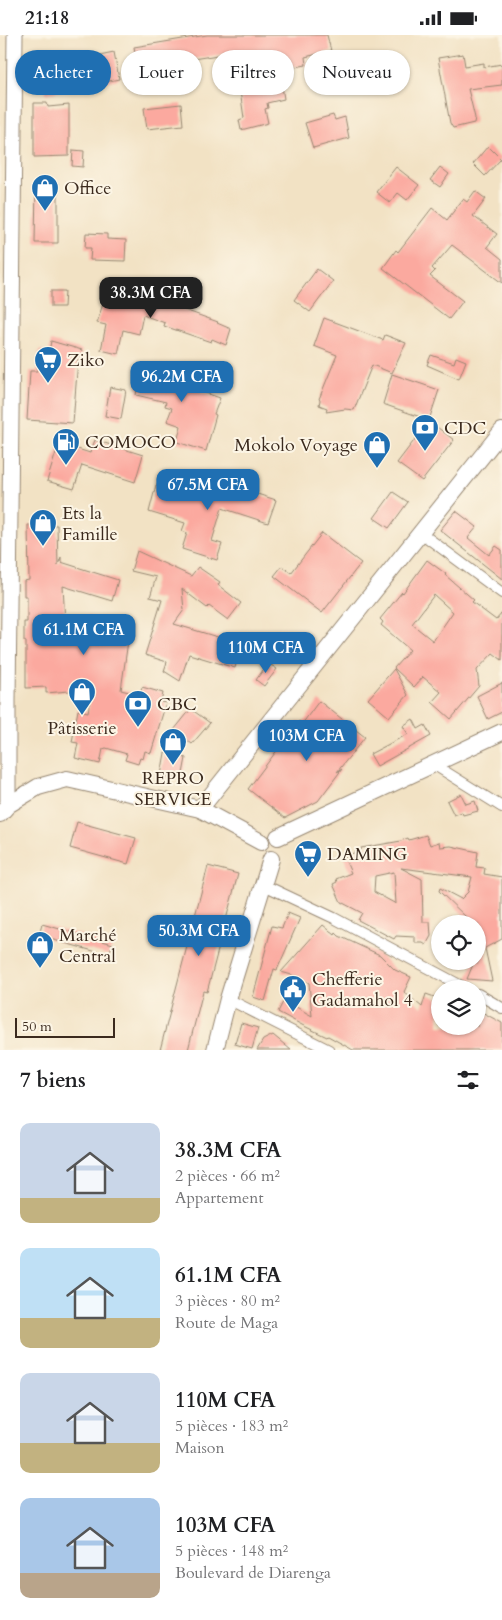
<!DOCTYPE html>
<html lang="fr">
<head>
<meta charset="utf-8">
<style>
	:root { --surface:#fff; --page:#f2f2f2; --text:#202124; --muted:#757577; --accent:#1f6fb2 }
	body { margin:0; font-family:Cardo,serif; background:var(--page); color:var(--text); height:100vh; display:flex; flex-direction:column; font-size:19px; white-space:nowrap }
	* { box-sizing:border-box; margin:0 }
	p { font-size:16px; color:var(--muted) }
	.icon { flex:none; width:28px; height:28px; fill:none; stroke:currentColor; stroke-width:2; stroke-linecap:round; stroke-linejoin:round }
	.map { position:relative; height:1015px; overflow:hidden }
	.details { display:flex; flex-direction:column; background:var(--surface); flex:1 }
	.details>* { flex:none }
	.guide { position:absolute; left:15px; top:15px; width:472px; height:45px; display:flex; gap:10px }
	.buttons { position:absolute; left:431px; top:880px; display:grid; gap:10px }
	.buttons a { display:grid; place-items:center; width:55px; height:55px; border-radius:50%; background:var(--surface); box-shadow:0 1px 4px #0004; font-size:25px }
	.scale { position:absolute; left:15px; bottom:12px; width:100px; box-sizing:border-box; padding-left:5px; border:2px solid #3b2a1e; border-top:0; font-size:14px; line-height:18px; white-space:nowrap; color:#3b2a1e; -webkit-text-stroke:4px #fcf5e5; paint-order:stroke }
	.price { position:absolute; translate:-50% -42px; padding:0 11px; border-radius:10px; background:var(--accent); color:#fff; font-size:16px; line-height:32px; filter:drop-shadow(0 1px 2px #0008) }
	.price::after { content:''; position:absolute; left:50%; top:30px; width:15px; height:11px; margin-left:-8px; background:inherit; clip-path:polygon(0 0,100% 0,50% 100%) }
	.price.on { background:#222; color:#fff }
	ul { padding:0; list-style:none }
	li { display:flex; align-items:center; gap:15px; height:125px; padding:0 20px }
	li span { display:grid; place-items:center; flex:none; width:140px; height:100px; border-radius:10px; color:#555 }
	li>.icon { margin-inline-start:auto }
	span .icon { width:60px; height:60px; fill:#fffc; stroke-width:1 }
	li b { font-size:21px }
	h2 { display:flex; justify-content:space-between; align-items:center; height:60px; padding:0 20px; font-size:21px }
	.pill { padding:0 18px; border-radius:22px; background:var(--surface); box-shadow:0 1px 4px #0004; font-size:18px; line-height:45px }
	.pill.on { background:var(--accent); color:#fff }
	.status { display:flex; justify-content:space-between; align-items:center; height:35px; padding:0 25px; background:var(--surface); direction:ltr }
	.status svg { height:14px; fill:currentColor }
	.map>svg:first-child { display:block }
</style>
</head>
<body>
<div class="status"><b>21:18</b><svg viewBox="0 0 49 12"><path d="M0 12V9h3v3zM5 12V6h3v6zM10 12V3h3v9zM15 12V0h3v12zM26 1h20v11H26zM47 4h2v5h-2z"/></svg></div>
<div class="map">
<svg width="502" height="1015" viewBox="0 0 502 1015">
	<rect width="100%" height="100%" fill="#fcf5e5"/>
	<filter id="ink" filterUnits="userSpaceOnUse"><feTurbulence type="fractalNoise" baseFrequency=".02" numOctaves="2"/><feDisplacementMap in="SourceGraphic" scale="10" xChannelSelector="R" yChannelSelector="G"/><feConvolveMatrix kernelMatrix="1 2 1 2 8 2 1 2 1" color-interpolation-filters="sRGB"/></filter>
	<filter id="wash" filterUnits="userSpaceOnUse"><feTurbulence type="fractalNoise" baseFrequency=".0096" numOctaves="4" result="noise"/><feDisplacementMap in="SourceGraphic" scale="20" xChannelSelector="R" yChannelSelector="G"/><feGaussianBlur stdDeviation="1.12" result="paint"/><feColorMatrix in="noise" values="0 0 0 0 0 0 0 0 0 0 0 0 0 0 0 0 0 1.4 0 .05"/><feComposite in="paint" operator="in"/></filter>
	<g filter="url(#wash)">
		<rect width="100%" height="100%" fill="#f2e2c4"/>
		<g id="blocks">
			<g fill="#fba99f" fill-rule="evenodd">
				<path d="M207,0H327L331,16L305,22L306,30L290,33L288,22L239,33L236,17L138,33L134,12Z"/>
				<path d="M114,17L119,44L46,59L40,32Z"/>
				<path d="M463,19L465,31L484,28V32L502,29V50L468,54L475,83L474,88L453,93L450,88L438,23Z"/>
				<path d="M281,45L284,64L267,68L268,73L265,74L268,88L241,95L239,85L244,83L240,56L265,52V48Z"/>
				<path d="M34,68H47L48,72L69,70V121L34,122Z"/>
				<path d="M181,69L183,90L147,94L144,73Z"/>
				<path d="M333,80L335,85L345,82L349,103L313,113L305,88Z"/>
				<path d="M488,111L501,124L485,141L473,129Z"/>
				<path d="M73,115L84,116L83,132L72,131Z"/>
				<path d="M396,132L419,150L407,165L398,158L390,168L376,157Z"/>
				<path d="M440,132L449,139L440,152L430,145Z"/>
				<path d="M36,148H58V208H35Z"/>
				<path d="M475,156L486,164L473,181L497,199L487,212L502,224V248L452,210L432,233L435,236L430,241L463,266L449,284L383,233L396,215L398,217L432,173L447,185L463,164L467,167Z"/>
				<path d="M86,198L107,199V204L126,205L125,226L90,225L91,213H85Z"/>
				<path d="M317,234L333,246L310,277L294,265Z"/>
				<path d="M109,249L125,253L123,257L154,264L218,287L217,288L231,294L226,310L212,304L211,307L164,291L165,288L143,280L139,299L123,295L118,319L101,315L106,290L97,288Z"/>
				<path d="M51,256H65L64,272H51Z"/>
				<path d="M324,283L383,305L385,300L406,308L392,338L372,330L354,375L345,374L326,377L327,373L319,370L320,365L319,364L337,320L314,311Z"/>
				<path d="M51,306L82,315L79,325L78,324L73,388L27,385L30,336H37L39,315L49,317Z"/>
				<path d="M431,320L454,328L456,322L466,326L459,344L427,330Z"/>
				<path d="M177,330L198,334L194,354L220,363L214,379L216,380L206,416L177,407L181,391L167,386L172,373L165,371L166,367L136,360L141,333L175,340Z"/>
				<path d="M392,339L439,355L429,385L383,369Z"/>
				<path d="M110,352L126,355L121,384L105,381Z"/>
				<path d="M429,386L454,405L422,446L397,428Z"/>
				<path d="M95,405L143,420L135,447L82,430L74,454L47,446L59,408L90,418Z"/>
				<path d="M198,440L276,465L268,488L222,473L212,506L222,509L217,525L182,514L187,498L182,496L185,488L149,477L156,450L193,461Z"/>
				<path d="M393,457L408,467L389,493L374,483Z"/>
				<path d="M456,476L477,492L468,503L489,520L496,511L502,515V544L440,495Z"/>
				<path d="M28,490H57L58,530L61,522V527L118,545L112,566L63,551L65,588L86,587L88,581L98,584L97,587L130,592L121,655L140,660L142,652L163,658L161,667L166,668L151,718L145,716L143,724L140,723L138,729L125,725L127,719L106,713L103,714L100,729L75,723L78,708L72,707L78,675L88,677L92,654L46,658V652L26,653V607L24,606V587H27V561H24V546L29,545Z"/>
				<path d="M322,498L361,528L322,578L274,541L282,531L291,538Z"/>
				<path d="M137,516L191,541L198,532L220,547L218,550L241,568L228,585L209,571L207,573L182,554L184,575L174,589L241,609L235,633L189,619L180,646L164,636L167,627L145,620L162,565L150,562L156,542L131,536Z"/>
				<path d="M427,525L446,539L445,540L474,565L472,567L496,585L502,578V625L493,618L477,635L479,651L451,684L432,667L441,657L423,642L414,652L394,633L410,615L381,590L383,587L380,584L402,557L403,558ZM434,560L453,577L433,606L412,589Z"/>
				<path d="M268,628L277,634L264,651L256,645Z"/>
				<path d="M394,634L408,660L389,682L368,664Z"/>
				<path d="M502,648V677L488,684L477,661Z"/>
				<path d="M319,666L365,702L337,737L342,734L318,766L285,783L248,754L299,686L302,689Z"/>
				<path d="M191,674L210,688L192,709L174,695Z"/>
				<path d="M413,684L418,694L425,690L431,701L377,731L370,719L408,699L403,691Z"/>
				<path d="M165,718L186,723L182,744L161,740Z"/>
				<path d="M461,759L466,769L475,766L478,776L463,780L462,777L454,780L447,766Z"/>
				<path d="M77,787L136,803L128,829L70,813Z"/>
				<path d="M426,800L430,810L439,807L440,812L451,811L478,817L476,832L485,833L484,839L502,842V904L485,913L492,946L467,944L474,927L478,928V889H462L467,883L439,856L440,853L461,864L468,857L472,842L401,833L422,844L423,887H430L431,901L426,910L423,908H415V902L396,901L394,904L358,885L362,878L341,867L333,849L337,847L336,844L351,838L344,822L361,815V813L401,806L408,803L409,805ZM394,837L396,869L374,857L375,841Z"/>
				<path d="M208,831L238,839L207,957L203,956L188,1015H160Z"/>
				<path d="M288,878L300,883L277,935L274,934L265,966L253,962L272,891L282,893Z"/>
				<path d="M42,889L113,909L108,920L39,901Z"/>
				<path d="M323,890L335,900L336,898L339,901L380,920L395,935L411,942L404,957L422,972L426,959L440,964L439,991H478V975L502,988V1015H353L328,1001L327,1002L302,990L278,977L284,965L312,981L309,948L299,942L281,937Z"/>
				<path d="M241,988L258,993L252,1014L235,1009Z"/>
				<path d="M273,1000L291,1015H257L263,1005Z"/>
			</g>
		</g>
	</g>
	<g filter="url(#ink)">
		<use href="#blocks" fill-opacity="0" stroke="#968671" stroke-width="1"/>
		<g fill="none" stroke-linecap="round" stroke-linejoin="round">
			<defs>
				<g id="street">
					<path d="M421,498L502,558"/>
					<path d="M433,729L502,772"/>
					<path d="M264,850L334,883L467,954"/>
					<path d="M478,959L502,973"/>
					<path d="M228,964L329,1015"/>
				</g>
				<path id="secondary" d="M8,770V667L15,0"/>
				<g id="primary">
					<path d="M200,774L502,396"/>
					<path d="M0,779L8,770L38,752L67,744L200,774L261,807"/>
					<path d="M278,802L502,697"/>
					<path d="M215,1015L228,964L271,824"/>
				</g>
			</defs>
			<use href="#street" stroke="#968671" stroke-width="12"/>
			<use href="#secondary" stroke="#968671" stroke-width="17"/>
			<use href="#primary" stroke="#968671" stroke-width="18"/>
			<use href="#street" stroke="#fff" stroke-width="10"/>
			<use href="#secondary" stroke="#fff" stroke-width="15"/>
			<use href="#primary" stroke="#fff" stroke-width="16"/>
		</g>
	</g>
	<defs>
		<symbol id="shop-pin" viewBox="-11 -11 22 30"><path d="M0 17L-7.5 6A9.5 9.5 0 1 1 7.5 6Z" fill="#1f6fb2" stroke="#fcf5e5"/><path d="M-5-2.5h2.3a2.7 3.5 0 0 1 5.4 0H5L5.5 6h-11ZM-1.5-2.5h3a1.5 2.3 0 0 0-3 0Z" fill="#fff"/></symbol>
		<symbol id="supermarket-pin" viewBox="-11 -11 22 30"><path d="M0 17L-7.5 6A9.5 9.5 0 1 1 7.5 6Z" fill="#1f6fb2" stroke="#fcf5e5"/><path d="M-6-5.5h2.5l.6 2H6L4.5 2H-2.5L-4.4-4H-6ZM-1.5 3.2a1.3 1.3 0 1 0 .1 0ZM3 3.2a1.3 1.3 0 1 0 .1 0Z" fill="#fff"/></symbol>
		<symbol id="bank-pin" viewBox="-11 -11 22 30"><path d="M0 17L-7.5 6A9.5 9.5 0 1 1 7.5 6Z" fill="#1f6fb2" stroke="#fcf5e5"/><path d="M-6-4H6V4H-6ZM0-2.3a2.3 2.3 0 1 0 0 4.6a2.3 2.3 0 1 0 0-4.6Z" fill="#fff"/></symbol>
		<symbol id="fuel-pin" viewBox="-11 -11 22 30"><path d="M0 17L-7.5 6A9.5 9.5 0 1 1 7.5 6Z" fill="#1f6fb2" stroke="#fcf5e5"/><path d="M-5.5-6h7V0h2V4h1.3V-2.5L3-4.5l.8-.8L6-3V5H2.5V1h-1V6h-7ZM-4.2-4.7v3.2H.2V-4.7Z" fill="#fff"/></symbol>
		<symbol id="civic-pin" viewBox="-11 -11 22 30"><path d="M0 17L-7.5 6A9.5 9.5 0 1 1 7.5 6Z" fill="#1f6fb2" stroke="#fcf5e5"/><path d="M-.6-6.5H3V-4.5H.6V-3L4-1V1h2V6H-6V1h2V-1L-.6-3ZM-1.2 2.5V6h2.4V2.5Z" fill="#fff"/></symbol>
	</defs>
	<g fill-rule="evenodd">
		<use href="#shop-pin" x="29" y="137" width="32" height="43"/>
		<use href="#supermarket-pin" x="32" y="309" width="32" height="43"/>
		<use href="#bank-pin" x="409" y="377" width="32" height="43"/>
		<use href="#fuel-pin" x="50" y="391" width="32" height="43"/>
		<use href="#shop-pin" x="361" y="394" width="32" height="43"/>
		<use href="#shop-pin" x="27" y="472" width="32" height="43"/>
		<use href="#shop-pin" x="66" y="641" width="32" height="43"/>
		<use href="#bank-pin" x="122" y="653" width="32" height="43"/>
		<use href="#shop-pin" x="157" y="691" width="32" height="43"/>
		<use href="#supermarket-pin" x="292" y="803" width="32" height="43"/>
		<use href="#shop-pin" x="24" y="894" width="32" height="43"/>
		<use href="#civic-pin" x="277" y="938" width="32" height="43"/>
	</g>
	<g text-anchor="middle" stroke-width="4" stroke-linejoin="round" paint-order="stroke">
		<g font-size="18" fill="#3b2a1e" stroke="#fcf5e5" text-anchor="start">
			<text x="64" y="159">Office</text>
			<text x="67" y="331">Ziko</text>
			<text x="444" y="399">CDC</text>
			<text x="85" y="413">COMOCO</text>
			<text x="358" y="416" text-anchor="end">Mokolo Voyage</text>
			<text x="62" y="484">Ets la<tspan x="62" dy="21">Famille</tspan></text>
			<text x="157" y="675">CBC</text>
			<text x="82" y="699" text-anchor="middle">Pâtisserie</text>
			<text x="173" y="749" text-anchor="middle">REPRO<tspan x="173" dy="21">SERVICE</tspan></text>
			<text x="327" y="825">DAMING</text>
			<text x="59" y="906">Marché<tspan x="59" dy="21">Central</tspan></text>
			<text x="312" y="950">Chefferie<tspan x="312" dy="21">Gadamahol 4</tspan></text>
		</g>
	</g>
</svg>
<div class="buttons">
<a><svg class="icon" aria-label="locate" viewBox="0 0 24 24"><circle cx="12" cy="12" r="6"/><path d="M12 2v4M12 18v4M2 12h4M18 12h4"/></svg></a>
<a><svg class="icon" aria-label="layers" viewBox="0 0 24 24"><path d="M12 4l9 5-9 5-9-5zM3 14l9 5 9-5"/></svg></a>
</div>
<div class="scale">50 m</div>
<b class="price on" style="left:151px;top:284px">38.3M CFA</b>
<b class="price" style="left:182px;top:368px">96.2M CFA</b>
<b class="price" style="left:208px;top:476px">67.5M CFA</b>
<b class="price" style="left:84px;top:621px">61.1M CFA</b>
<b class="price" style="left:266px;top:639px">110M CFA</b>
<b class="price" style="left:307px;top:727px">103M CFA</b>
<b class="price" style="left:199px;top:922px">50.3M CFA</b>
<div class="guide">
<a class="pill on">Acheter</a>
<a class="pill">Louer</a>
<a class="pill">Filtres</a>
<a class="pill">Nouveau</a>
</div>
</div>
<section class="details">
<h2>7 biens<svg class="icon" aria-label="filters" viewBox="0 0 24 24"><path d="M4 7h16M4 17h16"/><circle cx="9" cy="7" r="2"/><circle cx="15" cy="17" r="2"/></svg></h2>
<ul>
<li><span style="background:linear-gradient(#c9d6e8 75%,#c2b280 0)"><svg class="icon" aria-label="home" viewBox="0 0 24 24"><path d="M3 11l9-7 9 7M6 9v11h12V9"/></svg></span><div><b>38.3M CFA</b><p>2 pièces · 66 m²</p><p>Appartement</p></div></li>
<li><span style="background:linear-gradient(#bfe0f5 70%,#c2b280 0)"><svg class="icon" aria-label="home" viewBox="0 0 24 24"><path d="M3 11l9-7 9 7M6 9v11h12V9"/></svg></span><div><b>61.1M CFA</b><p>3 pièces · 80 m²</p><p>Route de Maga</p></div></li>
<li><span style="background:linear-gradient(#c9d6e8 70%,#c2b280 0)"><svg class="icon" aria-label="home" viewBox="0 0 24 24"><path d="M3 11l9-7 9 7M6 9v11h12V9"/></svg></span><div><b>110M CFA</b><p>5 pièces · 183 m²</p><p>Maison</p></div></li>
<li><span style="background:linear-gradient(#a9c7e8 75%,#b9a48a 0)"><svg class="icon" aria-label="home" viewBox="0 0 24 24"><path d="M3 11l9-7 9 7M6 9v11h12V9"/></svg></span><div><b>103M CFA</b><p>5 pièces · 148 m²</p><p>Boulevard de Diarenga</p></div></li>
</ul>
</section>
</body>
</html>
